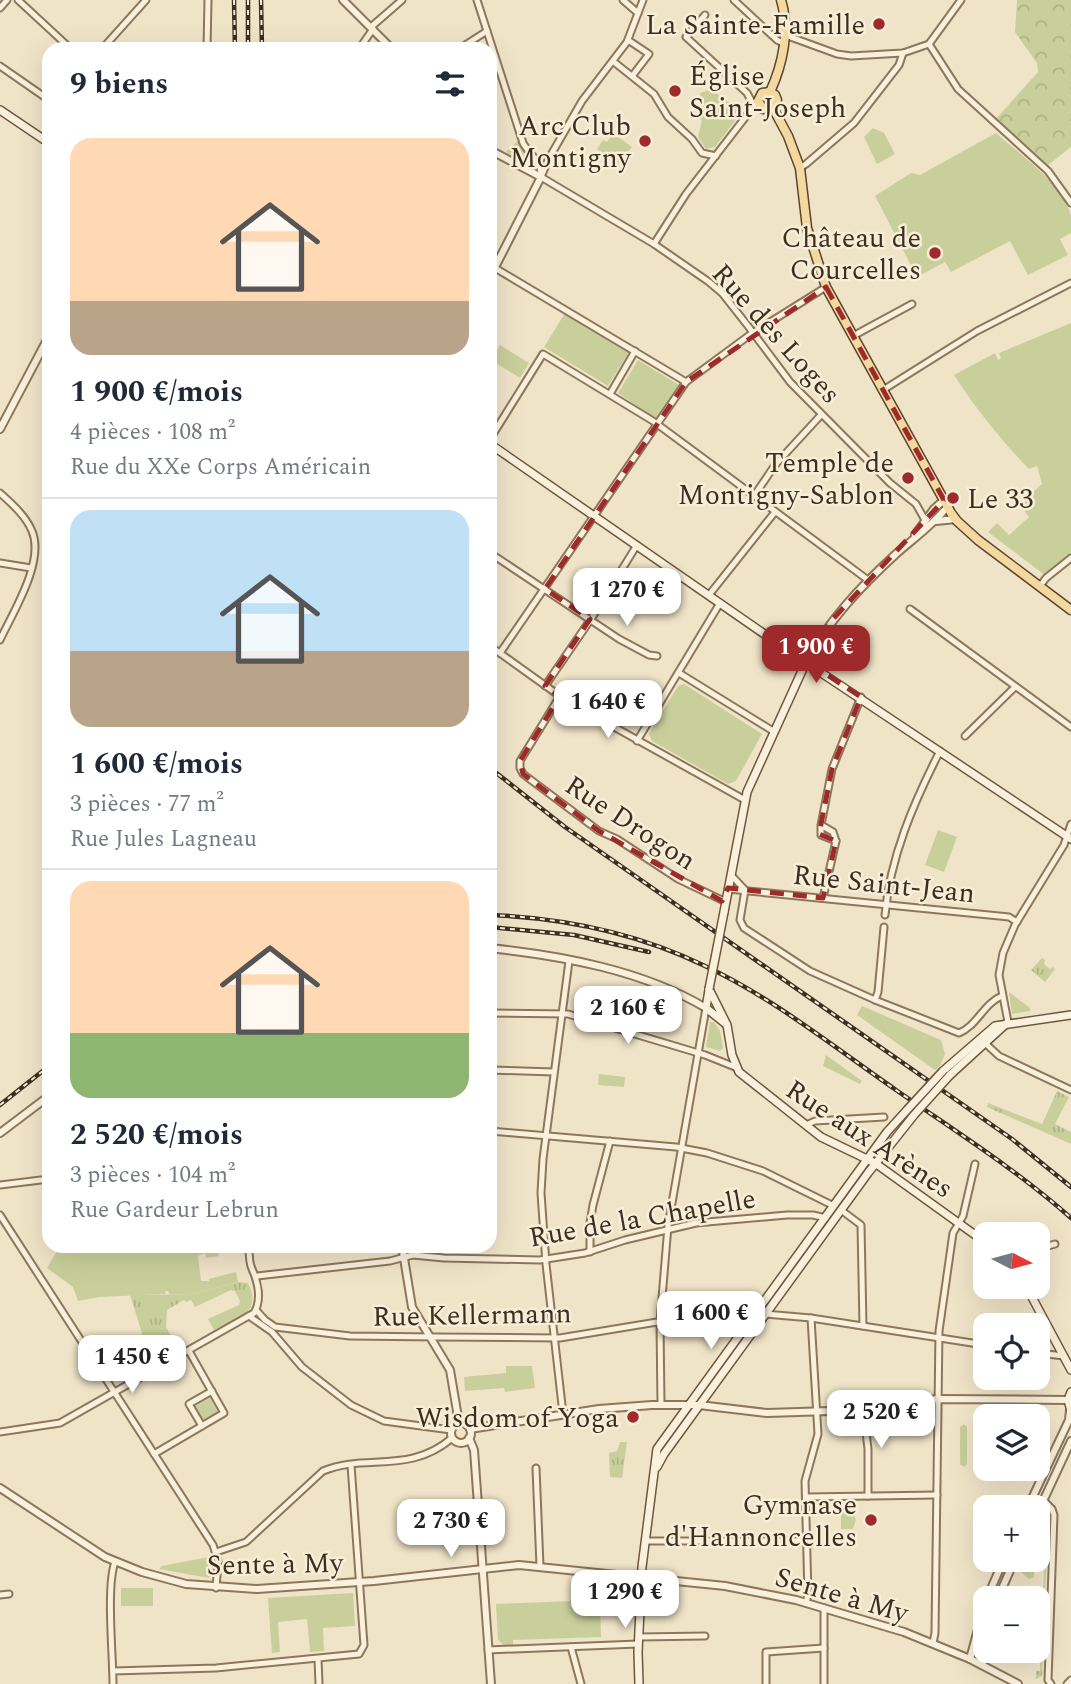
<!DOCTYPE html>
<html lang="fr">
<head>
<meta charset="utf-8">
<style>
	:root { --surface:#fff; --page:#f2f2f3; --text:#1f2937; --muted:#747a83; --line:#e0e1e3; --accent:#9e2a2b }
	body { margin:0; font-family:Spectral,serif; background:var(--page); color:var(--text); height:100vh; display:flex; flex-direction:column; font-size:26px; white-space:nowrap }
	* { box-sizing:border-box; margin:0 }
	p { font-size:23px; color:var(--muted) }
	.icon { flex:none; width:38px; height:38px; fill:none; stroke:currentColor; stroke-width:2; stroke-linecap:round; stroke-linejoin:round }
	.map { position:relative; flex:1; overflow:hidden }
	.side { position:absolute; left:42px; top:42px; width:455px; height:1211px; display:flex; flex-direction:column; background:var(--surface); border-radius:21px; box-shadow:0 7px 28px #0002 }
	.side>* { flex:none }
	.needle { width:46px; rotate:96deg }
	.fabs { position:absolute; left:973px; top:1222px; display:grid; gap:14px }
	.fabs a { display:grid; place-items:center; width:77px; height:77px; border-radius:14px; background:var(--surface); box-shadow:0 7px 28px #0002; font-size:35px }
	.price { position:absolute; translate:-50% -60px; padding:0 16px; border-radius:14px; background:#fff; color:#222; font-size:23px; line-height:46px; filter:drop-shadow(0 2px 4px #0008) }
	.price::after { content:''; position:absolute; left:50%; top:42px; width:21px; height:16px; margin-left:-10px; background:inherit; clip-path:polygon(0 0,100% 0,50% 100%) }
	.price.active { background:var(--accent); color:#fff }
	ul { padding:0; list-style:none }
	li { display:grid; align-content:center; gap:14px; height:371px; padding:0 28px }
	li+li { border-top:2px solid var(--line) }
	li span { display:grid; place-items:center; height:217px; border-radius:21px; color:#555 }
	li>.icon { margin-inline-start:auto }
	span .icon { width:126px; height:126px; fill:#fffc; stroke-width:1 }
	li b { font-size:30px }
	h2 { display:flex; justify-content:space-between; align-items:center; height:84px; padding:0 28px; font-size:30px }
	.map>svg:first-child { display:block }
</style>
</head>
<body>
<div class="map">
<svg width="1071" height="1684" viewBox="0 0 1071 1684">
	<defs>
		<pattern id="grass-tufts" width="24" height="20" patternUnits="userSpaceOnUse" patternTransform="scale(1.75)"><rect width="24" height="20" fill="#c9cf9b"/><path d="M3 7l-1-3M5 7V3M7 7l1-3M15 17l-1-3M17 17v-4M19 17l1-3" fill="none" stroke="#aeb285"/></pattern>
		<pattern id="forest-crowns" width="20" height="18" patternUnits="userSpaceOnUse" patternTransform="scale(1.75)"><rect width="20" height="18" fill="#c9cf9b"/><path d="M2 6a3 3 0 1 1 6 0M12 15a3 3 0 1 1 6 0" fill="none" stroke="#aeb285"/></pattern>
	</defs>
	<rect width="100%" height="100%" fill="#f0e4c8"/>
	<g fill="url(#grass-tufts)">
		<path d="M1042,958L1045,960L1044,964L1050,969L1053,967L1055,969L1045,982L1031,970Z"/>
		<path d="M1009,992L1030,1008V1011L1012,1014Z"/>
		<path d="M710,1022H714L720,1031L723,1048L720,1051L706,1047Z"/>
		<path d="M826,1055L862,1081L860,1084L823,1066Z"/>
		<path d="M1057,1091L1069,1097L1055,1124L1071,1132V1144L987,1107L988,1103L1042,1124Z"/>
		<path d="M238,1282L248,1283C263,1314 237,1319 214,1330L208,1319L239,1305L240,1301L235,1291L231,1290L195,1307L191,1300L186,1302L184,1300L167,1310L166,1327L181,1353L159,1365L147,1349L130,1295L193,1294Z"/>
		<path d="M964,1424L967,1427V1464L964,1467L960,1464V1427Z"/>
		<path d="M620,1442H627L622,1478L610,1477L609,1453L617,1451Z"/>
		<path d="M1044,1516L1048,1517L1042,1676L1036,1679V1671H1040L1045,1550L1038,1549V1529Z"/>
		<path d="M1022,1561L1034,1562V1577L1029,1579L1021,1572L1020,1568Z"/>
	</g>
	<path fill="url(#forest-crowns)" d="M1017,0H1071V147L1047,166L995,120L1038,72L1037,63L1015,32Z"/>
	<g fill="#c9cf9b">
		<path d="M712,89L725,101L739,105L744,109L715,147L706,149L698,137L702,120L696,118L701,100L700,93Z"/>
		<path d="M873,128L884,133L895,154L877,164L864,137Z"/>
		<path d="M613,133L632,147L618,164L597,149L603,140L607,142Z"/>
		<path d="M996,133C1019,154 1063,184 1071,216C1071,221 1071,228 1071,233L1060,239L1068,255L1028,275L1010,241L951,272L945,262L917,277L875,196L911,173L920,175Z"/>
		<path d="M519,140L531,162L529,165L506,152Z"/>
		<path d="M565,313L629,352L608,386L544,347Z"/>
		<path d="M1071,323V557L1046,576L988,532L997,523L1009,535L1029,517L1025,512V499L1042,484L1037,466L1029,469C1001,440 976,409 954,375L995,353L998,360L1001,358L999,353Z"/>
		<path d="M500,345L529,363L520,378L491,360Z"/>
		<path d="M638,360L679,385L656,419L618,393Z"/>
		<path d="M684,684L762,734L736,781L728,784L652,741L649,734L678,686Z"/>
		<path d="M938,830L957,837L944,872L925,865Z"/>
		<path d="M862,1006L941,1040L945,1054L940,1066L935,1070L857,1015Z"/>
		<path d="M599,1074L625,1077L624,1087L598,1085Z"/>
		<path d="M60,1246H216L219,1256L206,1258L205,1253L198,1256L201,1281H209V1279L236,1272L238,1282L193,1294H169L168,1291H166L165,1294L100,1297L78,1301L73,1287L47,1268Z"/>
		<path d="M506,1366H532L535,1388L505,1392L504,1388L465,1391L464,1377L506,1373Z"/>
		<path d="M210,1398L218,1413L203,1422L194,1407Z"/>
		<path d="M841,1512H853L856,1520L853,1529H841Z"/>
		<path d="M209,1557L212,1558L211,1576L209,1578L159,1569L162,1566Z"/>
		<rect x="121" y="1588" width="32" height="18"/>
		<path d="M353,1593L355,1626L323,1628L324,1651L310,1652L307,1619L278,1622L280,1652L272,1653L268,1598Z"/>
		<path d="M600,1600L601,1637L513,1640V1645H504L498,1640L496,1604Z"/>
	</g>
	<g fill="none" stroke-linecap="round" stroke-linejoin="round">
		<defs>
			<g id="minor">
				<path d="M18,0L71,49"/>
				<path d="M477,0L523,143C529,154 541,161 541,174"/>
				<path d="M623,0L638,13"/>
				<path d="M734,0L777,40L783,43"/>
				<path d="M0,8L7,0"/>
				<path d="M705,15L686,37L747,93L754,106"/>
				<path d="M371,27L402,0"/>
				<path d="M785,35L837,54L851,56L903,53L929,44L961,0"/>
				<path d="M628,40L649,54L633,75"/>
				<path d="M929,44L958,89L1048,171L1071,203"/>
				<path d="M102,49L146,0"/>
				<path d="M207,49L208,0"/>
				<path d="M359,49L373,29"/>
				<path d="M459,49L487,31"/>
				<path d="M614,62L654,94L668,117L692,139L702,153L716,156"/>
				<path d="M0,66L49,100"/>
				<path d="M800,168L806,164L854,123L899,65L903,53"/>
				<path d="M541,177L654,244L709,282L722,293L748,326L790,382L890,483L916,504L925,520"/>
				<path d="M541,177L548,160L582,101L627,42L643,0"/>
				<path d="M654,244L686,194L754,106"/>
				<path d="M495,268L686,382"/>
				<path d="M853,336L912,304"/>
				<path d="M883,390L977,331L1071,283"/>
				<path d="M610,394L635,351"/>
				<path d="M490,439L543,354L653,421L868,580"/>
				<path d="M490,456L495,448"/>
				<path d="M0,493C12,504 25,515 32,531C45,562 13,612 0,640"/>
				<path d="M754,496L775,465L821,415"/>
				<path d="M490,553L619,639L649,655L657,656"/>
				<path d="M0,563L31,568"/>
				<path d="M1040,586L1046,578L1071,558"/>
				<path d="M709,595L775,512"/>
				<path d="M910,609L1071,727"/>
				<path d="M490,646L564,699L745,800"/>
				<path d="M500,653L686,382L751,334L826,287"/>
				<path d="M679,673L773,731"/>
				<path d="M545,686L593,616L637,545"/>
				<path d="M560,696L520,761V768L523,774L599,831L617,839L678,879L726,902"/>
				<path d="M965,736L1015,687"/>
				<path d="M637,741L720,603"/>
				<path d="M821,825L833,832L836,841L821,835V825L832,769L861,697"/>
				<path d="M731,875L745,890"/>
				<path d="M728,889L979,914L1009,917L1017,922"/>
				<path d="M745,890L740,920L744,928L810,971L875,1000L959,1033C977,1026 984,1003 1002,996"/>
				<path d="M823,898L836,841"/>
				<path d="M885,915C890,857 914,802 940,751"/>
				<path d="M875,1000L878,992L884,927"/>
				<path d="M490,1013L568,1014L705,1055L735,1067"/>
				<path d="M1008,1022L999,975L1003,953L1015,925L1064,845L1071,824"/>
				<path d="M986,1044L999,1056L1071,1090"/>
				<path d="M490,1070L554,1072"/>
				<path d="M806,1125L815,1121L884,1117"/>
				<path d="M490,1131L676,1147L707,1153L763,1171L834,1206"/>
				<path d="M0,1185L49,1179"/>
				<path d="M841,1210L861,1225L863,1326"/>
				<path d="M0,1215L213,1545L218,1561L216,1588"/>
				<path d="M1038,1249L1055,1244"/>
				<path d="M590,1252V1223L593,1205L610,1141"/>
				<path d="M257,1276L390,1261L413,1255L444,1258L540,1260L585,1253L625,1240L696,1223L787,1215H813L826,1218"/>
				<path d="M256,1310L265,1320L275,1327L350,1336L438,1337L560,1338L657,1322L755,1315"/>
				<path d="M765,1314L811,1318L985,1345"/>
				<path d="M249,1316L272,1332L302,1367L351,1405L384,1421L451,1430"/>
				<path d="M1038,1353L1064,1356"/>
				<path d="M661,1405L660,1322L668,1226L706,1008"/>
				<path d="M863,1407L868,1449V1496"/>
				<path d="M563,1414L546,1264L541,1193L543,1159L569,961"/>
				<path d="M202,1426L189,1404L212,1391"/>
				<path d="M0,1432L60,1423L254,1313C262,1300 258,1282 252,1269C249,1263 249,1253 249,1246"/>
				<path d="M154,1454L224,1413L189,1351"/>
				<path d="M536,1468L540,1566"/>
				<path d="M806,1497L937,1495"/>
				<path d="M1043,1500L1052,1509L1054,1515L1048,1680L1051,1684"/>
				<path d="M646,1541H807"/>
				<path d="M216,1552L246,1542L323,1471C366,1453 409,1475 452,1438"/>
				<path d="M0,1595L9,1594"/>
				<path d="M806,1603L808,1595L805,1481L818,1434L811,1318"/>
				<path d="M824,1608V1684"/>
				<path d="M639,1637L705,1636"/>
				<path d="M933,1643L935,1633L939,1331L953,1233L963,1216L975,1164"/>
				<path d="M571,1647L581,1684"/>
				<path d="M488,1650L638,1644"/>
				<path d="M318,1659L319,1684"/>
				<path d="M113,1671L216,1668L359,1654L364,1645L351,1465"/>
				<path d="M113,1684C113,1655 106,1586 115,1562"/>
				<path d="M766,1684V1652L824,1648"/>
				<path d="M1067,1684L1071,1680"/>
			</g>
			<g id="tertiary">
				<path d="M343,0L392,49"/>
				<path d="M490,150L541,177L490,277"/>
				<path d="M0,429L49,336"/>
				<path d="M936,521L956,519"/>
				<path d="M915,535L934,509L944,500"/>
				<path d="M806,662C829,620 861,586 896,554C914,538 933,525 948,506"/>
				<path d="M490,948C563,956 642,970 706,1008"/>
				<path d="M0,1133L49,1096"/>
				<path d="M402,1246L412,1307L450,1370L459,1423"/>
				<circle cx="461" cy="1433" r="10"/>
				<path d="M470,1429L599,1409L652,1405H699L767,1413L830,1411L937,1399L1068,1400"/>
				<path d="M469,1438L474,1450L491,1684"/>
				<path d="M0,1488L105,1557L142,1572L186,1584L257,1589L374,1581L519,1565L725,1586L796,1600L904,1632L970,1659L1018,1684"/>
				<path d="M1028,1507L1069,1420L1070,1410"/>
				<path d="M1038,1512L1071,1441"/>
				<path d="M987,1598L1004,1559"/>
				<path d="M998,1598L1015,1559"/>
				<path d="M970,1659L985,1603"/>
				<path d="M982,1665L986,1650"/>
			</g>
			<g id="secondary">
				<path d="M0,110L49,143"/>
				<path d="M490,444L796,656L1071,839"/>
				<path d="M724,912L747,792L806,662"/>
				<path d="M709,989L727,1025L732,1055L739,1072L821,1137L875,1163L985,1242"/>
				<path d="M709,990L706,1008L726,1024"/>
				<path d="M943,1071L995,1026L1071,1015"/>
				<path d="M950,1075L1007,1023"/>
				<path d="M1026,1286L1071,1370"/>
				<path d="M1071,1392L1068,1400L1071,1411"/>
				<path d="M657,1467L664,1454L868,1173L914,1115"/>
				<path d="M639,1684L638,1652L642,1567L657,1449L887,1132L907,1110"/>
			</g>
			<g id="primary">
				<path d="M770,92C783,64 790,30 781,0"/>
				<path d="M770,92L762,93L758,101L763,109L773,108"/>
				<path d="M770,92L775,95L777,100L773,108"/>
				<path d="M773,108L788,136L800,168L807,228L826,287L951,513L957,521L978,540L1071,610"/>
			</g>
		</defs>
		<use href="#minor" stroke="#8d765c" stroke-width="9"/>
		<use href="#tertiary" stroke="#8d765c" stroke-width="10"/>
		<use href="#secondary" stroke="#6f573f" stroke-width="10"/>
		<use href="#primary" stroke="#5b4430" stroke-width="11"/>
		<use href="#minor" stroke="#faf1dc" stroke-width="5"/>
		<use href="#tertiary" stroke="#faf1dc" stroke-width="6"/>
		<use href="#secondary" stroke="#faf1dc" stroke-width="7"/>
		<use href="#primary" stroke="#f3d9a0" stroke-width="8"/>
		<defs>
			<g id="rail">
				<path d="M234,0L235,49"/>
				<path d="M248,0V49"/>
				<path d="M261,0L262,49"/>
				<path d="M490,768L565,827L1012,1139L1071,1187"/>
				<path d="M490,915C565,918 637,933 705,966C773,998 834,1047 896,1090C955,1131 1017,1170 1071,1218"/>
				<path d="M490,927L574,935L649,952"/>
				<path d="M0,1105L49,1066"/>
			</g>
		</defs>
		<use href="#rail" stroke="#3d2e20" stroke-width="4.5"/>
		<use href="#rail" stroke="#f7eed8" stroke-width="2" stroke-dasharray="5" stroke-linecap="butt"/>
		<defs>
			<g id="secondary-bridge">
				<path d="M709,989L724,912"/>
				<path d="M907,1110L943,1071"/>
				<path d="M914,1115L950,1075"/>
			</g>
		</defs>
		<use href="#secondary-bridge" stroke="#6f573f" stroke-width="10" stroke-linecap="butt"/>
		<use href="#secondary-bridge" stroke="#faf1dc" stroke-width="7"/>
	</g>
	<path fill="none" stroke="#9e2a2b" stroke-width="5" stroke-dasharray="14 9" stroke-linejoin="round" d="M826,287L944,500L832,620L806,661L861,697L832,769L819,834L836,841L823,898L728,888L722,901L599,831L523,774L520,761L560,696L545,686L590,619L545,589L686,382Z"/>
	<g fill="#9e2a2b" stroke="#f7eed8" stroke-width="2.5">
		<circle cx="879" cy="24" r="7"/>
		<circle cx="675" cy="91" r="7"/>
		<circle cx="645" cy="141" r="7"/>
		<circle cx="935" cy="253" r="7"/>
		<circle cx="908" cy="478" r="7"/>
		<circle cx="953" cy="498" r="7"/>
		<circle cx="633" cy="1417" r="7"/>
		<circle cx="871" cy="1520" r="7"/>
	</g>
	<g text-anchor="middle" stroke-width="5" stroke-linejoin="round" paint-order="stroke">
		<g font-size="28" fill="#3d2e20" stroke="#f7eed8" text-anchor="end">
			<text x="865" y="34">La Sainte-Famille</text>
			<text x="689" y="85" text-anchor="start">Église<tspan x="689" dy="32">Saint-Joseph</tspan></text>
			<text x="631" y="135">Arc Club<tspan x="631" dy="32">Montigny</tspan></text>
			<text x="921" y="247">Château de<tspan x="921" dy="32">Courcelles</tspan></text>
			<text x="894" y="472">Temple de<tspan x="894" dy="32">Montigny-Sablon</tspan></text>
			<text x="967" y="508" text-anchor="start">Le 33</text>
			<text x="619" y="1427">Wisdom of Yoga</text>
			<text x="857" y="1514">Gymnase<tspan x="857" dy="32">d'Hannoncelles</tspan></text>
		</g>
		<g font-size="28" fill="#3d2e20" stroke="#f7eed8">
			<text transform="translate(777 333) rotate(48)" y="10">Rue des Loges</text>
			<text transform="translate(631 822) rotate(33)" y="10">Rue Drogon</text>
			<text transform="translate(884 883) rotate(6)" y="10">Rue Saint-Jean</text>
			<text transform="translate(870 1138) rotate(33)" y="10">Rue aux Arènes</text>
			<text transform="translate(642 1217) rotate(-10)" y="10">Rue de la Chapelle</text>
			<text transform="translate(472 1314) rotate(-1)" y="10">Rue Kellermann</text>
			<text transform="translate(275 1563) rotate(-1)" y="10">Sente à My</text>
			<text transform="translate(842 1594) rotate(16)" y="10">Sente à My</text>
		</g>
	</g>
</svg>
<div class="fabs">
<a><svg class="needle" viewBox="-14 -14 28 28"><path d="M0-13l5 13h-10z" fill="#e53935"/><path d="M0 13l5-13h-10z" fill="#747a83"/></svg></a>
<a><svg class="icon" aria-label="locate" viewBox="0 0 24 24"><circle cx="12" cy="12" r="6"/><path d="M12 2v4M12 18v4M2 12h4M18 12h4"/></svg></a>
<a><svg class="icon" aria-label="layers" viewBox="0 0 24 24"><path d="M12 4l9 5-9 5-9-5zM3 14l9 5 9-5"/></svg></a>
<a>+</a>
<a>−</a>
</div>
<b class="price" style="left:627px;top:628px">1 270 €</b>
<b class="price active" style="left:816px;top:685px">1 900 €</b>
<b class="price" style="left:608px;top:740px">1 640 €</b>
<b class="price" style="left:628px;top:1046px">2 160 €</b>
<b class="price" style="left:711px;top:1351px">1 600 €</b>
<b class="price" style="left:132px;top:1395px">1 450 €</b>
<b class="price" style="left:881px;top:1450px">2 520 €</b>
<b class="price" style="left:451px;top:1559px">2 730 €</b>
<b class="price" style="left:625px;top:1630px">1 290 €</b>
<section class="side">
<h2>9 biens<svg class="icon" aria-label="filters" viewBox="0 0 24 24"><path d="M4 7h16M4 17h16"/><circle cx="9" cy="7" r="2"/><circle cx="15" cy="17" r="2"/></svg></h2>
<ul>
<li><span style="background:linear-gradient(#ffd9b3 75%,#b9a48a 0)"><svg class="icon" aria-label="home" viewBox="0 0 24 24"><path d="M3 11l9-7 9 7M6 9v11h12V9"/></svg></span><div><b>1 900 €/mois</b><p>4 pièces · 108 m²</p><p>Rue du XXe Corps Américain</p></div></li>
<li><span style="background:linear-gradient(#bfe0f5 65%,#b9a48a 0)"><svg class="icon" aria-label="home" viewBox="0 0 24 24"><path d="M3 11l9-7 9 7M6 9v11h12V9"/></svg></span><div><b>1 600 €/mois</b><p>3 pièces · 77 m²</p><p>Rue Jules Lagneau</p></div></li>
<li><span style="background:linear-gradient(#ffd9b3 70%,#8fb573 0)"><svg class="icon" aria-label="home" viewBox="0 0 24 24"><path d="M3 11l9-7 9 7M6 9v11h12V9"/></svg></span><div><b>2 520 €/mois</b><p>3 pièces · 104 m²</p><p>Rue Gardeur Lebrun</p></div></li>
</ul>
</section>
</div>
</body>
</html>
